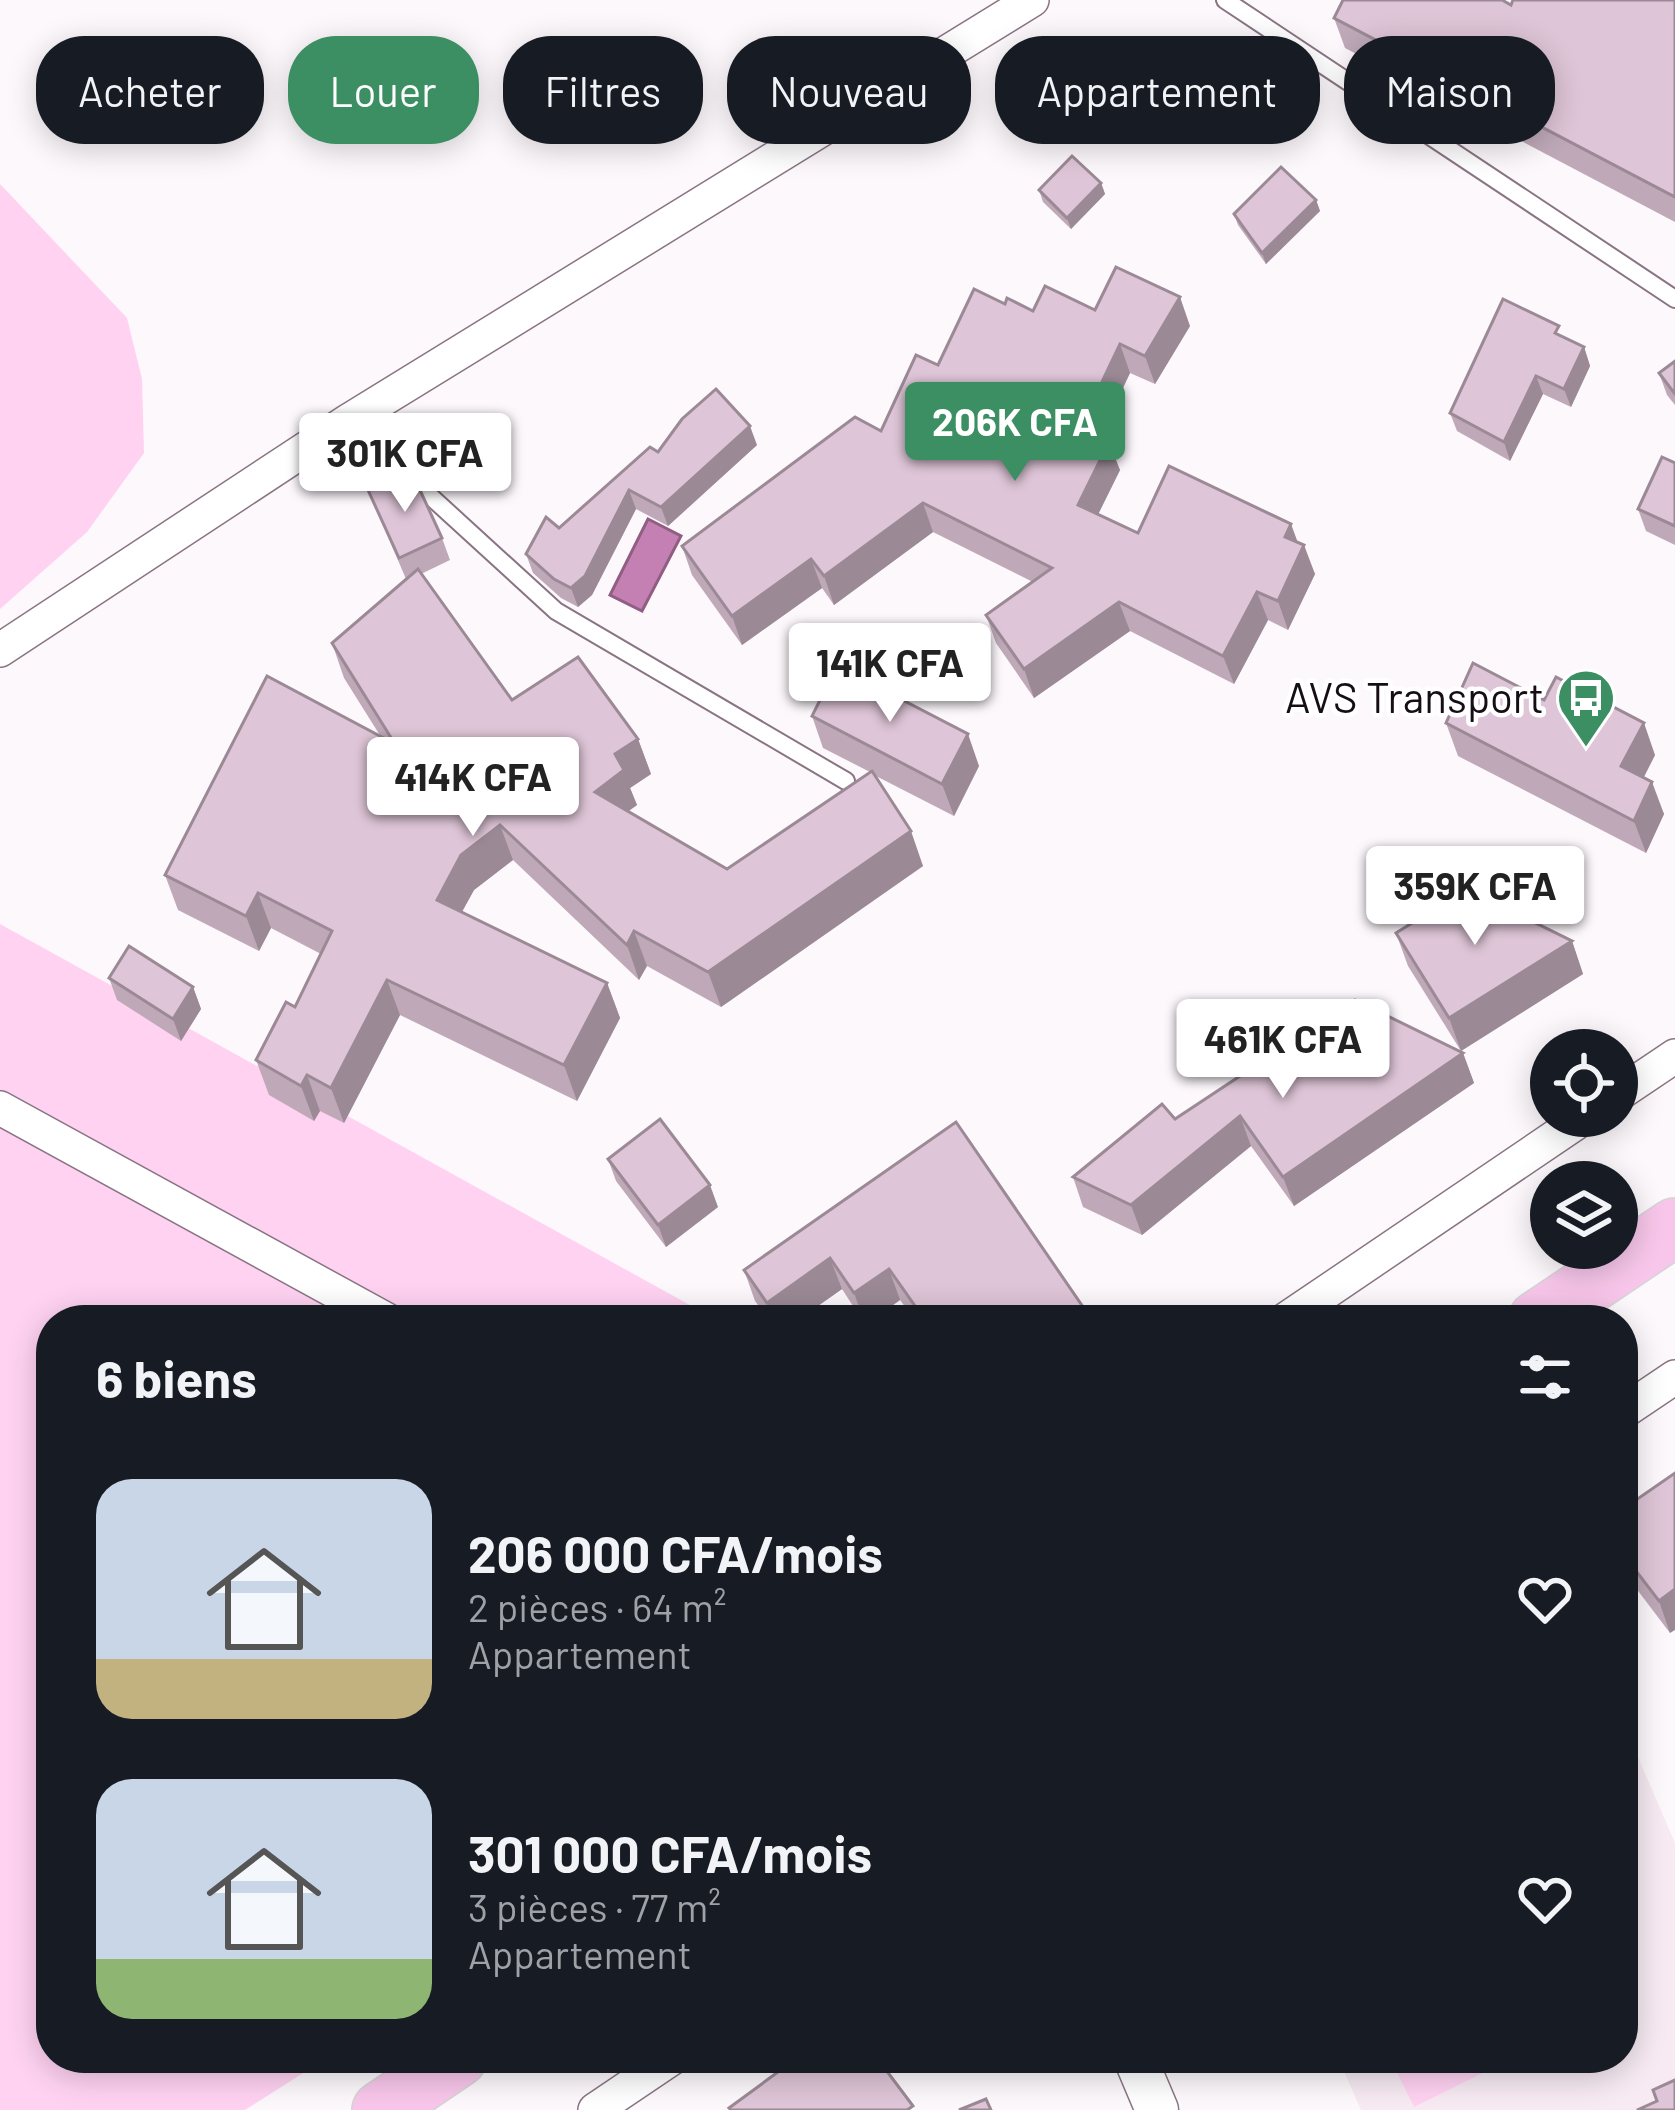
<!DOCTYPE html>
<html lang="fr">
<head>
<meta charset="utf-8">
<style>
	:root { --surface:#171b24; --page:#20242c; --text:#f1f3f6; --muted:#9ea1a6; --accent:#3b8f62 }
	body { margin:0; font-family:Barlow,sans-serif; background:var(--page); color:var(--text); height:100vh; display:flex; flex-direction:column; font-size:45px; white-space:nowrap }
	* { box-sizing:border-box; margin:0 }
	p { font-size:39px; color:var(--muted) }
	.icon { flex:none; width:66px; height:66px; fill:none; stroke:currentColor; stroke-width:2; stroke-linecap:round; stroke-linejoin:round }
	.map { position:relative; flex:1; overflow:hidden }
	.panel { position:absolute; left:36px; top:1305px; width:1602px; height:768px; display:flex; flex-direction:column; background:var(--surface); border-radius:48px; box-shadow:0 6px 30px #0003 }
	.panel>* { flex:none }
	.guide { position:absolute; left:36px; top:36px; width:1605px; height:108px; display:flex; gap:24px }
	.buttons { position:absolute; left:1530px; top:1029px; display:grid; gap:24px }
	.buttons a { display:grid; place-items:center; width:108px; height:108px; border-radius:50%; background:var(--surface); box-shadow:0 6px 30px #0003; font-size:60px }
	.price { position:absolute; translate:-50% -102px; padding:0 27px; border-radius:12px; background:#fff; color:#222; font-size:39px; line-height:78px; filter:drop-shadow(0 3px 6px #0008) }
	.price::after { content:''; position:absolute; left:50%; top:72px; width:36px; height:27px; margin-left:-18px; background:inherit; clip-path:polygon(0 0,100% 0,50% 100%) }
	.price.on { background:var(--accent); color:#fff }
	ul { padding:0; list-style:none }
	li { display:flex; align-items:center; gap:36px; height:300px; padding:0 60px }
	li span { display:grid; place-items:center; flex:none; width:336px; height:240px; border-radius:36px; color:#555 }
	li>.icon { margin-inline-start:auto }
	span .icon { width:144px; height:144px; fill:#fffc; stroke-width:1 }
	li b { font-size:51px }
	h2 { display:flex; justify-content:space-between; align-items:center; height:144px; padding:0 60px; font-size:51px }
	.chip { padding:0 42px; border-radius:48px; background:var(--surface); box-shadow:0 6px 30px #0003; font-size:42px; line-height:108px }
	.chip.on { background:var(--accent); color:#fff }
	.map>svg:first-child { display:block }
</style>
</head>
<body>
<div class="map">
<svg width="1675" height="2110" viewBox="0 0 1675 2110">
	<rect width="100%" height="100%" fill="#fdf8fc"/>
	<path fill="#f7eaf3" d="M1623,1722L1675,1843V2100L1656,2110H1361L1338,2058H1623Z"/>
	<g fill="#ffd2f2">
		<path d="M0,184L127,318L142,379L144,453L87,532L0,609Z"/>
		<path d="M0,924L717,1320H51V2058H327L245,2110H0Z"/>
		<path d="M1390,2058H1513L1414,2107Z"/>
	</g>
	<path fill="#c580b3" stroke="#905e83" stroke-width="3" d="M648,519L681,536L642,611L610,595Z"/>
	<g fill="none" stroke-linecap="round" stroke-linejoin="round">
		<defs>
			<g id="service">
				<path d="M1225,0L1675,299"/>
				<path d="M348,421L556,611L846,781"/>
			</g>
			<g id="minor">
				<path d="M0,650L348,421L1032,0"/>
				<path d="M1617,1095L1675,1056"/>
				<path d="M0,1108L387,1320"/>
				<path d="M1285,1320L1586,1116"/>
				<path d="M1623,1412L1675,1377"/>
				<path d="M595,2110L672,2058"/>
			</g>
			<path id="tertiary" d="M1135,2058L1157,2110"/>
			<g id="trunk">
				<path d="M1537,1320L1675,1227"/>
				<path d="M381,2110L458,2058"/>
			</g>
		</defs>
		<use href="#service" stroke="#8a7484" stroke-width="20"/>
		<use href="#minor" stroke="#8a7484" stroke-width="36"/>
		<use href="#tertiary" stroke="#8a7484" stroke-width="45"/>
		<use href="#trunk" stroke="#d5d4d5" stroke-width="60"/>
		<use href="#service" stroke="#fff" stroke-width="16"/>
		<use href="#minor" stroke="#fff" stroke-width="33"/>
		<use href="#tertiary" stroke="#fff" stroke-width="42"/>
		<use href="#trunk" stroke="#f8c6ea" stroke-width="57"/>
	</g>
	<g fill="#bfa9b9">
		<path d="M1675,0V222L1345,48L1334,18L1511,5Z"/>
		<path d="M1101,183L1105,194L1071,229L1043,202L1039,190Z"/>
		<path d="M1316,200L1320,211L1266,264L1238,225L1234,214Z"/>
		<path d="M1005,304L1033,311L1095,310L1190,326L1155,384L1130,373L1100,437L1120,470L1098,514L1138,533L1298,543L1315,574L1288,630L1268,620L1234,684L1130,631L1034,698L996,643L986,615L1033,582L933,532L834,605L822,588L742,645L692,575L682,546L881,431L938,365Z"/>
		<path d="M1563,337L1584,347L1590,366L1571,407L1543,394L1510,461L1457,431L1450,413Z"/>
		<path d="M1675,361V405L1667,395L1659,373Z"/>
		<path d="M757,445L668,526L636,509L592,595L578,607L561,598L533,573L526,554L658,452Z"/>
		<path d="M1675,463V545L1646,531L1638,509Z"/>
		<path d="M368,490L442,538L450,560L421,574L512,700L638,739L651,774L630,788L637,805L628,811L727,869L870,772L823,748L812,716L979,766L954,816L874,775L923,866L721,1007L647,966L639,980L513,860L474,890L462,912L607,983L620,1018L577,1101L400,1015L344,1123L320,1111L314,1121L269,1095L256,1060L295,1007L321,954L271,928L259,951L178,910L165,875L381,737L344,678L332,643L406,579Z"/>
		<path d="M1544,700L1655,755L1644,777L1664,814L1646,853L1458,756L1446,723Z"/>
		<path d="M1396,933L1572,941L1583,974L1461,1051L1408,966Z"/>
		<path d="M109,978L193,987L201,1009L181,1041L117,1000Z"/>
		<path d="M1463,1053L1474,1083L1294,1206L1251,1146L1142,1235L1083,1207L1073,1177L1175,1119Z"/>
		<path d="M956,1122L1092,1320H915L900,1300L872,1320H862L842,1289L798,1320H769L755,1301L744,1270Z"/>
		<path d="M608,1159L718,1207L666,1247L616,1181Z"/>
		<path d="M1675,1473L1670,1633L1623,1571V1509Z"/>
	</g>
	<g fill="#9b8a96">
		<path d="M1101,183L1105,194L1071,229L1067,218Z"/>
		<path d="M1316,200L1320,211L1266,264L1262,253Z"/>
		<path d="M1180,297L1190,326L1155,384L1145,356Z"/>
		<path d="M1120,344L1130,373L1090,456L1080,428Z"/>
		<path d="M1584,347L1590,366L1571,407L1564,389Z"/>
		<path d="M1536,376L1543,394L1510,461L1504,442Z"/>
		<path d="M750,426L757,445L668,526L661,507Z"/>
		<path d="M1109,442L1120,470L1089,533L1078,505Z"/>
		<path d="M629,490L636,509L592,595L578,607L571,588Z"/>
		<path d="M923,503L933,532L834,605L824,576Z"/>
		<path d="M1291,524L1301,551L1304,545L1315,574L1288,630L1278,601L1285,537Z"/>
		<path d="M811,559L822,588L742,645L732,616Z"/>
		<path d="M1257,592L1268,620L1234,684L1223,656Z"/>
		<path d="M1119,602L1130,631L1034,698L1024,669Z"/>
		<path d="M1644,723L1655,755L1633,798L1621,766Z"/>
		<path d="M968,734L979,766L954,816L942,784Z"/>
		<path d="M638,739L651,774L630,788L637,805L607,827L595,792L615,754Z"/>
		<path d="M1652,782L1664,814L1646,853L1634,821Z"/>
		<path d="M500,825L513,860L474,890L449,935L437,900L461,855Z"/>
		<path d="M911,831L923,866L721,1007L708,972Z"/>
		<path d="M258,893L271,928L259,951L246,916Z"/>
		<path d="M634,931L647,966L639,980L627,945Z"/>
		<path d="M1572,941L1583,974L1461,1051L1449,1018Z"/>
		<path d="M387,980L400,1015L344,1123L331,1088Z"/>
		<path d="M607,983L620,1018L577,1101L564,1065Z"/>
		<path d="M193,987L201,1009L181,1041L173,1019Z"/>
		<path d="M1463,1053L1474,1083L1294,1206L1283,1177Z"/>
		<path d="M307,1075L320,1111L314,1121L301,1086Z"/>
		<path d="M1240,1116L1251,1146L1142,1235L1131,1205Z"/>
		<path d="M710,1185L718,1207L666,1247L658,1225Z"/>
		<path d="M830,1258L842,1289L798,1320H773L767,1303Z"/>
		<path d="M889,1269L900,1300L872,1320H864L854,1293Z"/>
		<path d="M1675,1589V1630L1670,1633L1659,1601Z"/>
	</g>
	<g fill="#dec5d7" stroke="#9b8a96" stroke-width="3">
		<path d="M1343,0H1502L1511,5L1513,0H1675V197L1334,18Z"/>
		<path d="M1072,156L1101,183L1067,218L1039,190Z"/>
		<path d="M1281,167L1316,200L1262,253L1234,214Z"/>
		<path d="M1116,267L1180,297L1145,356L1120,344L1080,428L1109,442L1078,505L1138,533L1169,466L1291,524L1285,537L1304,545L1278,601L1257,592L1223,656L1119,602L1024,669L986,615L1052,568L923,503L824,576L811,559L732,616L682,546L855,417L881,431L916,355L938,365L974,289L1005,304L1007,298L1033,311L1045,286L1095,310Z"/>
		<path d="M1503,299L1559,326L1555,333L1584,347L1564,389L1536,376L1504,442L1450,413Z"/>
		<path d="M1675,361V394L1659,373Z"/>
		<path d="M716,389L750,426L661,507L629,490L585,576L571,588L554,579L526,554L546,517L559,528L650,447L658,452L682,419Z"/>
		<path d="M1662,457L1675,463V526L1638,509Z"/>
		<path d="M403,474L419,488L442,538L399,558L368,490Z"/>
		<path d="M418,569L512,700L578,657L638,739L615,754L624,770L595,792L727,869L872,771L911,831L708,972L634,931L627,945L500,825L461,855L437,900L607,983L564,1065L387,980L331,1088L307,1075L301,1086L256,1060L286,1002L295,1007L332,931L258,893L246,916L165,875L267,676L395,744L332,643Z"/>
		<path d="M1473,663L1544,700L1556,677L1644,723L1621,766L1652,782L1634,821L1446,723Z"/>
		<path d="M837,666L968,734L942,784L812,716Z"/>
		<path d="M1467,889L1572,941L1449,1018L1396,933Z"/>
		<path d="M129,946L193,987L173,1019L109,978Z"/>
		<path d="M1355,1000L1463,1053L1283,1177L1240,1116L1131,1205L1073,1177L1162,1104L1175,1119Z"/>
		<path d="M660,1119L710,1185L658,1225L608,1159Z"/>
		<path d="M956,1122L1092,1320H925L889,1269L854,1293L830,1258L767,1303L744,1270Z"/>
		<path d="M1675,1473V1589L1659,1601L1623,1554V1509Z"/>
		<path d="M797,2058H877L913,2106L907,2110H731L729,2108Z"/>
		<path d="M1675,2080V2110H1637L1657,2101L1653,2090Z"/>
		<path d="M986,2099L991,2110H959Z"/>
	</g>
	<defs>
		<symbol id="bus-pin" viewBox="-11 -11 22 30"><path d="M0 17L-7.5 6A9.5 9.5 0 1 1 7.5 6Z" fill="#3b8f62" stroke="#fff"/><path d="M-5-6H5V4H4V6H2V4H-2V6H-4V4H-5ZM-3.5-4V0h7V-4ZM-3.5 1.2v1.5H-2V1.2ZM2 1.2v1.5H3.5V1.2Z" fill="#fff"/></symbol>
	</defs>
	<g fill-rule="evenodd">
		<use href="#bus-pin" x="1553" y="665" width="66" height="90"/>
	</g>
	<g text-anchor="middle" stroke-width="9" stroke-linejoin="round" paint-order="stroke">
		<g font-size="42" fill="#160e14" stroke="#fff" text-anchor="end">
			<text x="1544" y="713">AVS Transport</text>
		</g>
	</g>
</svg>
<div class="buttons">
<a><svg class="icon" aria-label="locate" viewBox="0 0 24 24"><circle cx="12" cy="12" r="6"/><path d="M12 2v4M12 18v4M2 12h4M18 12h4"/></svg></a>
<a><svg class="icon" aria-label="layers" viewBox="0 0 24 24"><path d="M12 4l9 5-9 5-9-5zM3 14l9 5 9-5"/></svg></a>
</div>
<b class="price on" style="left:1015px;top:484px">206K CFA</b>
<b class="price" style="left:405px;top:515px">301K CFA</b>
<b class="price" style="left:890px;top:725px">141K CFA</b>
<b class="price" style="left:473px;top:839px">414K CFA</b>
<b class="price" style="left:1475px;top:948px">359K CFA</b>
<b class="price" style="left:1283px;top:1101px">461K CFA</b>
<div class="guide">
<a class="chip">Acheter</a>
<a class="chip on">Louer</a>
<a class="chip">Filtres</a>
<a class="chip">Nouveau</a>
<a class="chip">Appartement</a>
<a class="chip">Maison</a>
</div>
<section class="panel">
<h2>6 biens<svg class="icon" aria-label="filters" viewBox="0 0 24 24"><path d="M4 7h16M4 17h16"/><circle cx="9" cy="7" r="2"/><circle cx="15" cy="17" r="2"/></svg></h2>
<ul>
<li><span style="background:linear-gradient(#c9d6e8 75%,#c2b280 0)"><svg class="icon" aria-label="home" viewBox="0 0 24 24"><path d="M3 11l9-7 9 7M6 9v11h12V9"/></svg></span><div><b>206 000 CFA/mois</b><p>2 pièces · 64 m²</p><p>Appartement</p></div><svg class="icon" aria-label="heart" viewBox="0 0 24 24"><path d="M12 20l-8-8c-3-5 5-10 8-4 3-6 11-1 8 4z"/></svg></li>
<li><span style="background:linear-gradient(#c9d6e8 75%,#8fb573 0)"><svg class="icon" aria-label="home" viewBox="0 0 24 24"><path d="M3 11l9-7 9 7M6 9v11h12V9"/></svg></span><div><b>301 000 CFA/mois</b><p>3 pièces · 77 m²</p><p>Appartement</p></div><svg class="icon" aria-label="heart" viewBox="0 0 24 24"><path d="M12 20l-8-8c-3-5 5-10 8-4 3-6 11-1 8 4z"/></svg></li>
</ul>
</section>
</div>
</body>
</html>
